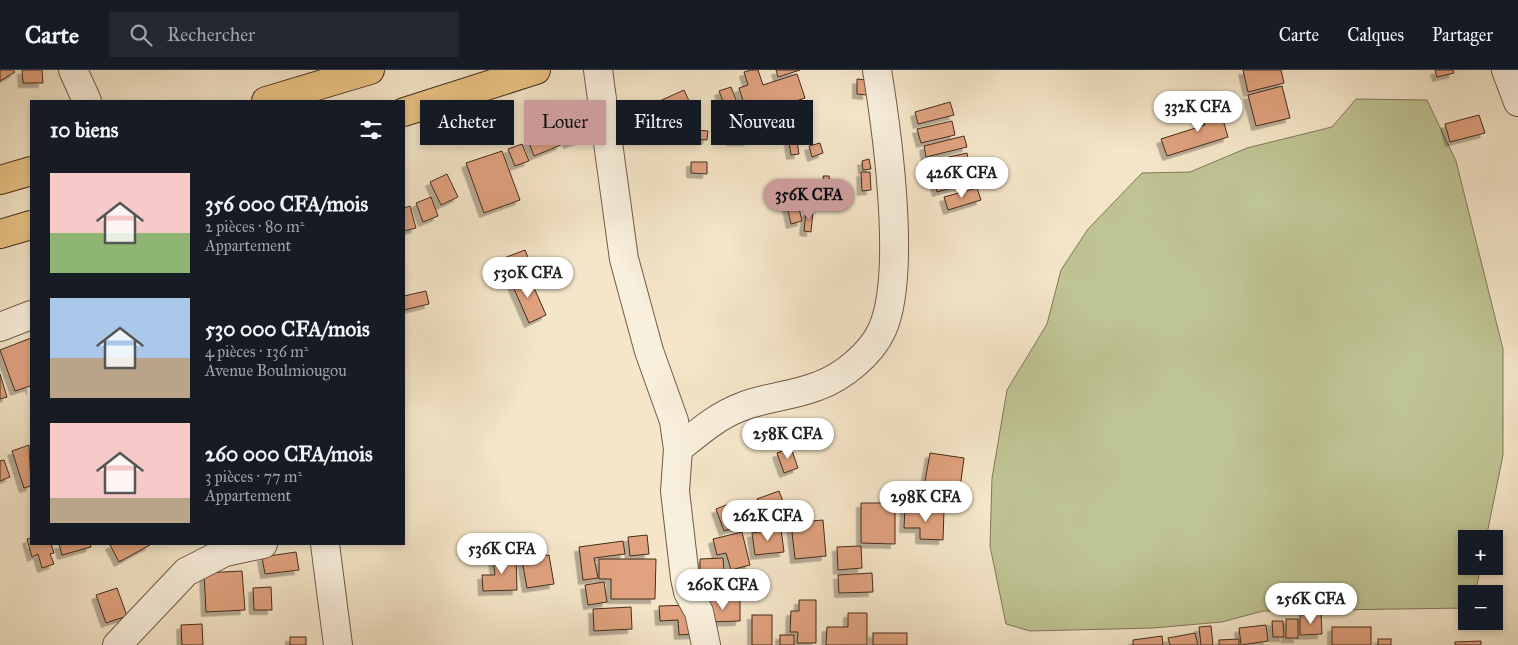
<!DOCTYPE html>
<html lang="fr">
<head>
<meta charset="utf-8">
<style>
	:root { --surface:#171b24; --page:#242831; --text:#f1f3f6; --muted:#9ea1a6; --line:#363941; --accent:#c59692 }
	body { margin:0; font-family:"IM FELL Great Primer",serif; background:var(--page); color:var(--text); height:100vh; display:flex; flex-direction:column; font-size:19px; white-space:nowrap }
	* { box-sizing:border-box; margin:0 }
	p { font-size:16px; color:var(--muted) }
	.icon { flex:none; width:28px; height:28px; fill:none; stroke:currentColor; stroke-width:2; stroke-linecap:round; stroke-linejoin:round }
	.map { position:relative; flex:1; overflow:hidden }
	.sheet { position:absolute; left:30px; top:30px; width:375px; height:445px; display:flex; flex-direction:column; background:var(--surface); border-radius:0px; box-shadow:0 2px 8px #0003 }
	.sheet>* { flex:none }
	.top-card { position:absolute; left:420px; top:30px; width:475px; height:45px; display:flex; gap:10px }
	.buttons { position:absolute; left:1458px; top:460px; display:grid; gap:10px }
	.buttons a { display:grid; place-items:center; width:45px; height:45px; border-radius:0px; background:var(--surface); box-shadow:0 2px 8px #0003; font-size:25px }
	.price { position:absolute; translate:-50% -42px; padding:0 11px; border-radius:18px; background:#fff; color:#222; font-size:16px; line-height:32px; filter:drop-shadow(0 1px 2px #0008) }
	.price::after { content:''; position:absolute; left:50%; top:30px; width:15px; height:11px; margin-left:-8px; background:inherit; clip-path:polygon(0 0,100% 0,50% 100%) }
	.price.current { background:var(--accent); color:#111 }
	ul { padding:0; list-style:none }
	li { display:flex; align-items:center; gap:15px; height:125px; padding:0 20px }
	li span { display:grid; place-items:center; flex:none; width:140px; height:100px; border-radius:0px; color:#555 }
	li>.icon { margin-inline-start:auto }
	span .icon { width:60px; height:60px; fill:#fffc; stroke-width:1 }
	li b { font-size:21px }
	h2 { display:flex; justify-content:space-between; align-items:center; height:60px; padding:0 20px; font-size:21px }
	.chip { padding:0 18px; border-radius:0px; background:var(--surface); box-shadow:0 2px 8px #0003; font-size:18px; line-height:45px }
	.chip.current { background:var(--accent); color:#111 }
	header { display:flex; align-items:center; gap:30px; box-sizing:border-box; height:70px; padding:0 25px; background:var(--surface); border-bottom:1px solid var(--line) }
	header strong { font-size:24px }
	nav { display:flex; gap:28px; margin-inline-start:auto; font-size:18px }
	.search { width:350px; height:45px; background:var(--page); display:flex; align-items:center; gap:12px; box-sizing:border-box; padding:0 18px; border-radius:0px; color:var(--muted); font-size:19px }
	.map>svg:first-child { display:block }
</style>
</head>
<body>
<header>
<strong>Carte</strong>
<div class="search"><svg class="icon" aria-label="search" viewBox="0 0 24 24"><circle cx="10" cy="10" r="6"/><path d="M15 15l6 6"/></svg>Rechercher</div>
<nav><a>Carte</a><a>Calques</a><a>Partager</a></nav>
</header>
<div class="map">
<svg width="1518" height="575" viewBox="0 0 1518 575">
	<defs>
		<filter id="shadow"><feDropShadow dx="-4.5" dy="4.5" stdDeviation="0" flood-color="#0004"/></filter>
	</defs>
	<rect width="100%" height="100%" fill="#f5e6c9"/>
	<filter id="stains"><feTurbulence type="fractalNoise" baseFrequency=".004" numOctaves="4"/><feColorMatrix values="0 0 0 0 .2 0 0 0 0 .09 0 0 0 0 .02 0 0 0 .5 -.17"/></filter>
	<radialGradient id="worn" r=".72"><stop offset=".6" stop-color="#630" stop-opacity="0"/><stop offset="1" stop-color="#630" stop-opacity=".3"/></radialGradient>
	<path fill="#bfc494" stroke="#827858" d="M1356,29L1427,30L1456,91L1503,279V385L1486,469H1466V496H1481L1475,524H1466V538L1263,541L1222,552L1153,558L1030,561L1006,554L990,476L992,408L1007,320L1047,254L1061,200L1088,159L1142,103L1190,102L1247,78L1332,57Z"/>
	<g fill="#e0a27f" stroke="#452b1d" filter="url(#shadow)">
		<path d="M0,0H13L15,2L0,11Z"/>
		<path d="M22,0H42L43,13H23Z"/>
		<path d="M751,0H758L763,15L797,4L805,28L748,47L739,18L748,15L744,2Z"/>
		<path d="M776,0H800L778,7Z"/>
		<path d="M1243,0H1281L1284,13L1248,22Z"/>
		<path d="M1435,0H1453L1454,3L1437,7Z"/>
		<path d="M857,9L867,10V25L857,24Z"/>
		<path d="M1282,16L1290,48L1256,56L1248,25Z"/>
		<path d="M731,17L740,40L728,44L719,21Z"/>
		<path d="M684,20L700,55L668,69L653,34Z"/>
		<path d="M950,32L954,45L918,54L915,42Z"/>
		<path d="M1218,33L1228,67L1167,86L1161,69L1205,55L1200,39Z"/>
		<path d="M592,42L600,63L568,74L560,53Z"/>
		<path d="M1479,45L1485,63L1450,72L1445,54Z"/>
		<path d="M731,46H741V55L731,54Z"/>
		<path d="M952,51L955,65L921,73L917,59Z"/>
		<path d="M555,60L561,75L534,86L528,70Z"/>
		<path d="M695,60L708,61L707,70L695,69Z"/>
		<path d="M748,61L749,71H731V62Z"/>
		<path d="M796,65L799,84L791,85L788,66Z"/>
		<path d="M964,66L967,77L926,87L924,76Z"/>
		<path d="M820,73L823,83L812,87L809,76Z"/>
		<path d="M522,74L529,91L515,96L508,79Z"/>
		<path d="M502,81L520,130L484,143L466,93Z"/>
		<path d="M967,83L969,93L932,101L930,91Z"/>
		<path d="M869,89L871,99L863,100L862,91Z"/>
		<path d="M691,92H707V104L691,103Z"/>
		<path d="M973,95L977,111L937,122L933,106Z"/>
		<path d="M861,102H870L871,120L862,121Z"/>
		<path d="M447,104L458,127L441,135L430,112Z"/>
		<path d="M823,106H829L832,124L826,125Z"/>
		<path d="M977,118L981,130L948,140L944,127Z"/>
		<path d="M431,127L438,146L423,152L416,133Z"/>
		<path d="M798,134L802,151L791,154L787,136Z"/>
		<path d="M410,136L416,158L404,161V138Z"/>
		<path d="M806,141H813L811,162L804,161Z"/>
		<path d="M525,180L532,197L511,206L504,188Z"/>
		<path d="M528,204L546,245L529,253L511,212Z"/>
		<path d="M426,221L429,234L404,240V226Z"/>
		<path d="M31,268V320L30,316L15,321L0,280Z"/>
		<path d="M0,304L7,327L0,329Z"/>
		<path d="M29,375L31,416L24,418L12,381Z"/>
		<path d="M791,378L798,398L784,403L777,383Z"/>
		<path d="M930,383L964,388L958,433L934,429L935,419L924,417Z"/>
		<path d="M4,390L10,407L0,411V391Z"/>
		<path d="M779,421L789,447L768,455L757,429Z"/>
		<path d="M739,430L747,453L724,461L716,439Z"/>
		<path d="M861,433H895V474L861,473Z"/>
		<path d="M905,438L944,440L943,470L920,469V458H904Z"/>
		<path d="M823,450L826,486L795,489L791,453Z"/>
		<path d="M781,459L784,482L755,485L752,463Z"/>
		<path d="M742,462L750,495L731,500L726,483L717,485L713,469Z"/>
		<path d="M647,465L649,484L630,486L628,467Z"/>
		<path d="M31,468V474H51L54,483L50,484L54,494L42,498L38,484L32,487L27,469Z"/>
		<path d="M623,471L625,484L594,488L598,508L583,510L579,477Z"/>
		<path d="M59,474H90L91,477L62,485Z"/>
		<path d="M112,474H150V475L119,492L110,475Z"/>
		<path d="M861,476L862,498L838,500L837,477Z"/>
		<path d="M296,482L299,500L265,504L262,487Z"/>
		<path d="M493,485H516L517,520L483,521L482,505H495Z"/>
		<path d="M549,485L554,514L527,518L522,490Z"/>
		<path d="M723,488L724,502L746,501V518L712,520V509L700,510V489Z"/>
		<path d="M599,489H656L655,529H611V509H599Z"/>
		<path d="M242,501L245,540L206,542L204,503Z"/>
		<path d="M872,503L873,522L839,523L838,505Z"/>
		<path d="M604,512L607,532L588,535L585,515Z"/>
		<path d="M271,517L272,540H254L253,518Z"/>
		<path d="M117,518L127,546L106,553L96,525Z"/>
		<path d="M705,530H740V551L706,552Z"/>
		<path d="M799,530H816V573H797L798,562H790L791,541H799Z"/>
		<path d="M693,535L694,564L679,565L678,550L660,551L659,536Z"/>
		<path d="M631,537L632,559L594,561L593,539Z"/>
		<path d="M848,543H867V575H826L827,557H848Z"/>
		<path d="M1321,544L1322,564L1300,565V545Z"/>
		<rect x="752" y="545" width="20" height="30"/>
		<rect x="1286" y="549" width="12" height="19"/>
		<path d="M1272,551H1283L1284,567H1273Z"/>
		<path d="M202,554L203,575H182L181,555Z"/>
		<path d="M1266,555L1268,571L1241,575L1239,558Z"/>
		<path d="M1211,556L1213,575H1201L1199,557Z"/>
		<rect x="1332" y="557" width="39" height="18"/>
		<rect x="873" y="563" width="34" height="12"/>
		<path d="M1195,563L1198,575H1170L1168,568Z"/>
		<rect x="780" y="565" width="14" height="10"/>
		<path d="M1162,566L1163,575H1133V570Z"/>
		<rect x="290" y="567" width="16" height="8"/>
		<path d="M1239,569V575H1219V570Z"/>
		<rect x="1378" y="569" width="13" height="6"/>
		<path d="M1481,571V575H1455V572Z"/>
	</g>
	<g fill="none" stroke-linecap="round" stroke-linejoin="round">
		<defs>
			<g id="minor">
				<path d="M73,0L87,31"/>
				<path d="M598,0L624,189L649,281L674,351L678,379"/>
				<path d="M1506,0L1518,32"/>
				<path d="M0,257L31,245"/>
				<path d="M325,474L338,575"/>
				<path d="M117,575L186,502L225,482L263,474"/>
				<path d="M706,575L699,542L688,522L685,508L675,421L678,379C698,363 717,346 741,337C766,327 793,326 818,316C843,307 871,284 882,260C907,205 887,61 877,0"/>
			</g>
			<g id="trunk">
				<path d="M266,31L370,0"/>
				<path d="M404,42L536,0"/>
				<path d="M0,110L31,101"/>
				<path d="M0,164L31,155"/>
			</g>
		</defs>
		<use href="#minor" stroke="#715a48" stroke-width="30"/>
		<use href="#trunk" stroke="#452b1d" stroke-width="30"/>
		<use href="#minor" stroke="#f8efdc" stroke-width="28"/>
		<use href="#trunk" stroke="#eac384" stroke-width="28"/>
	</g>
	<rect width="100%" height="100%" filter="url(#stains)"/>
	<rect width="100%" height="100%" fill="url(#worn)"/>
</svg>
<div class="buttons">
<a>+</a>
<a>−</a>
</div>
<b class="price" style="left:1198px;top:63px">332K CFA</b>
<b class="price" style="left:962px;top:129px">426K CFA</b>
<b class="price current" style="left:809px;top:151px">356K CFA</b>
<b class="price" style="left:528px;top:229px">530K CFA</b>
<b class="price" style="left:788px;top:390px">258K CFA</b>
<b class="price" style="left:926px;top:453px">298K CFA</b>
<b class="price" style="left:768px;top:472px">262K CFA</b>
<b class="price" style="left:502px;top:505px">536K CFA</b>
<b class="price" style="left:723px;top:541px">260K CFA</b>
<b class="price" style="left:1311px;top:555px">256K CFA</b>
<div class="top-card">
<a class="chip">Acheter</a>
<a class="chip current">Louer</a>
<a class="chip">Filtres</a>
<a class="chip">Nouveau</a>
</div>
<section class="sheet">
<h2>10 biens<svg class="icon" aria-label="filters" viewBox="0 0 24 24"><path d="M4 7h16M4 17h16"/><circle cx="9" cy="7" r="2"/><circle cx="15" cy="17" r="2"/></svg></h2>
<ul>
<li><span style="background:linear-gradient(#f6c9c9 60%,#8fb573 0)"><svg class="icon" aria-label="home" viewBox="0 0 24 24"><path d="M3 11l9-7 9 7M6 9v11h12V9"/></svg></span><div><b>356 000 CFA/mois</b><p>2 pièces · 80 m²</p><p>Appartement</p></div></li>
<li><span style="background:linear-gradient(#a9c7e8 60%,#b9a48a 0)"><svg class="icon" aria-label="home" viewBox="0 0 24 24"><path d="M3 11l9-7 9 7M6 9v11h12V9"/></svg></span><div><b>530 000 CFA/mois</b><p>4 pièces · 136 m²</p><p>Avenue Boulmiougou</p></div></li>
<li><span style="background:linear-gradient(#f6c9c9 75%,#b9a48a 0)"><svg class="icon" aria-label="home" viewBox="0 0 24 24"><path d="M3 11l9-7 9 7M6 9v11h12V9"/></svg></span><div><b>260 000 CFA/mois</b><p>3 pièces · 77 m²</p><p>Appartement</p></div></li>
</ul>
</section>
</div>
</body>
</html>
